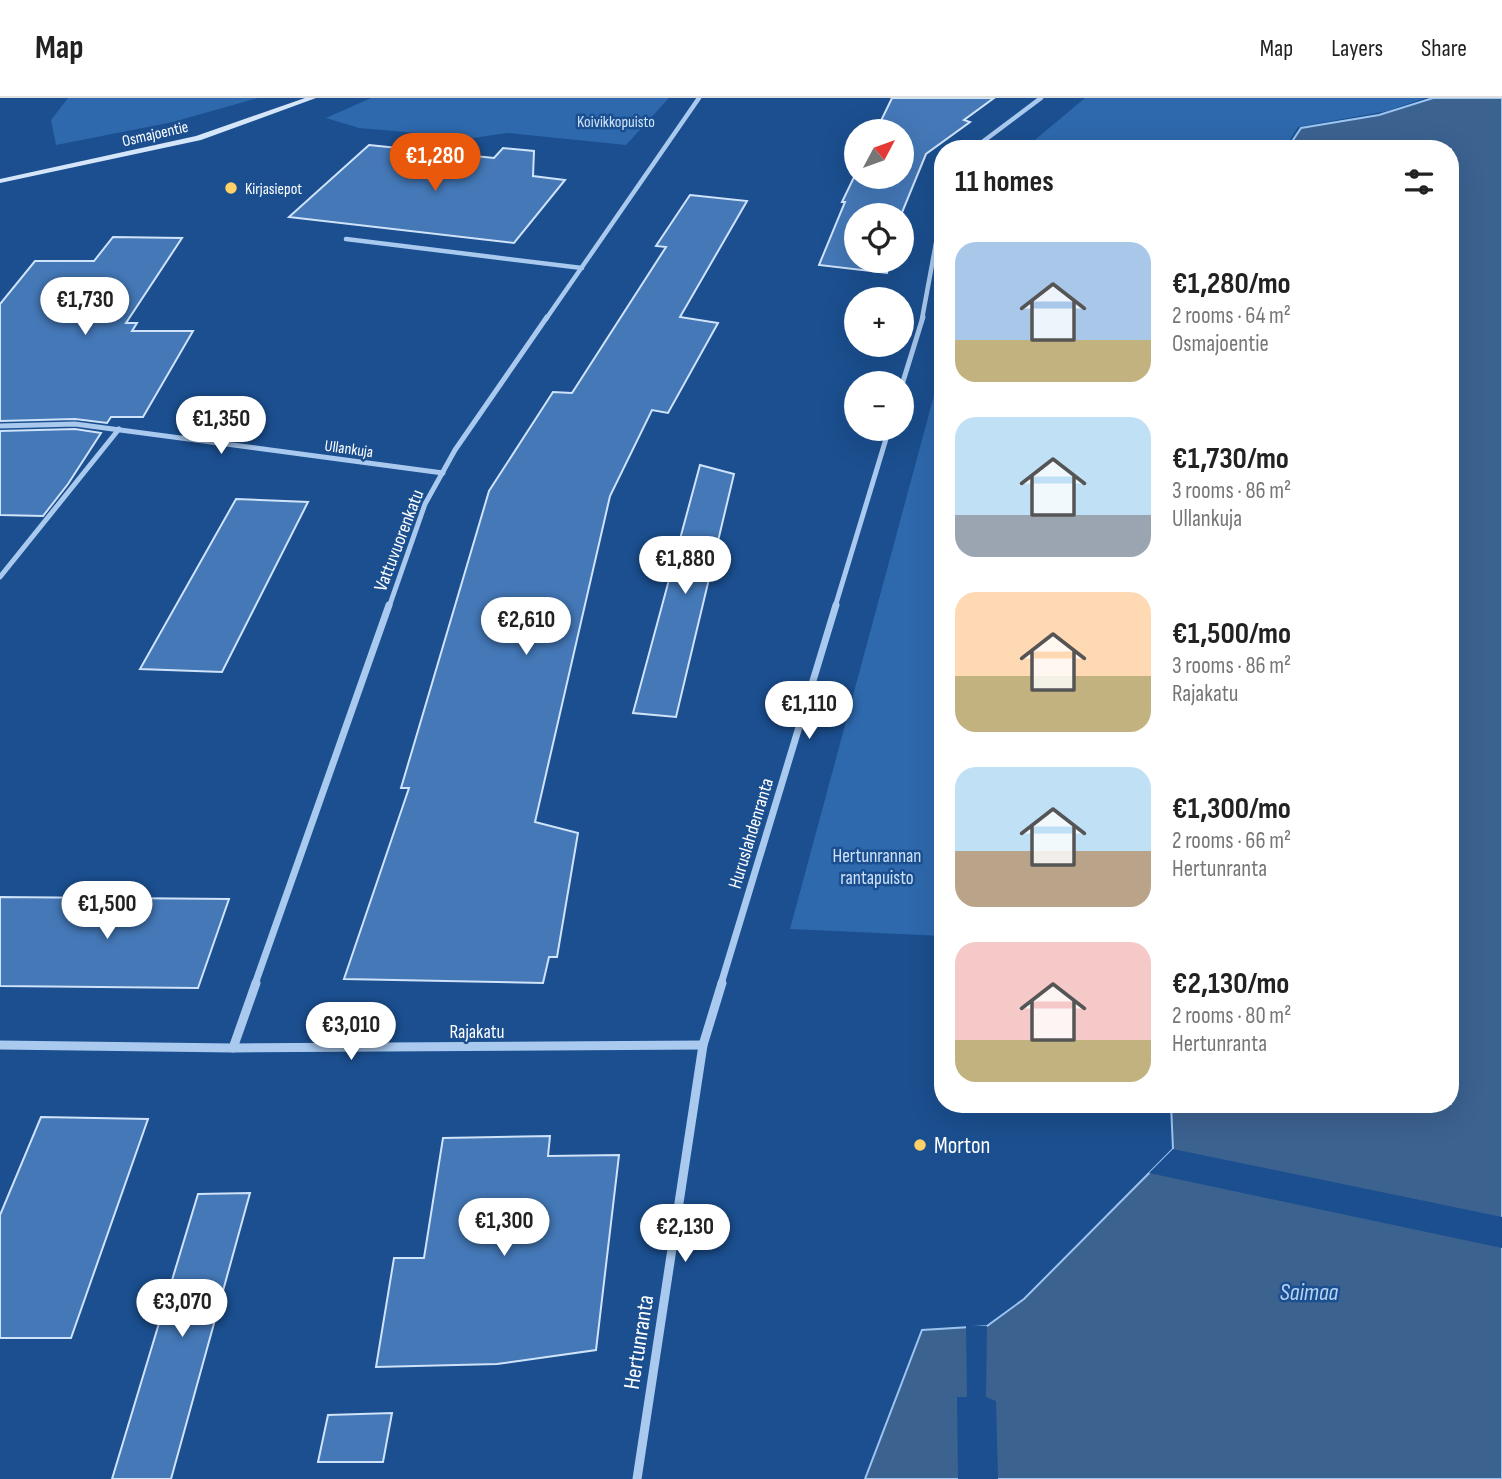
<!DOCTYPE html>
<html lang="en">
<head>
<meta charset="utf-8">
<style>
	:root { --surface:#fff; --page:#f2f2f2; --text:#222; --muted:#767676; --line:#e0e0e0; --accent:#ea580c }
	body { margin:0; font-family:"Sofia Sans Condensed",sans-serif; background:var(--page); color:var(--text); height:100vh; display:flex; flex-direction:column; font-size:26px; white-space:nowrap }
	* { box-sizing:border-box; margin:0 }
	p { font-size:23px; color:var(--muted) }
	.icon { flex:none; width:38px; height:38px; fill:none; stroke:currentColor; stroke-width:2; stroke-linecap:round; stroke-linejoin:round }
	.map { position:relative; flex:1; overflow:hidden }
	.side { position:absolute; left:934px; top:42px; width:525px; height:973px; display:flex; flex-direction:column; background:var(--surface); border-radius:28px; box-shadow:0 7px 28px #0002 }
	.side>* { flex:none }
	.needle { width:46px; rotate:49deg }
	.buttons { position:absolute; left:844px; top:21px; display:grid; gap:14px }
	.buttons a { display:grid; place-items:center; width:70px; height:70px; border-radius:50%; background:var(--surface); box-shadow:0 7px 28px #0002; font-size:35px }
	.price { position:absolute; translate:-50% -60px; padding:0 16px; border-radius:24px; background:#fff; color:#222; font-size:23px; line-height:46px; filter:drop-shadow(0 2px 4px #0008) }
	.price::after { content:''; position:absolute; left:50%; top:42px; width:21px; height:16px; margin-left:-10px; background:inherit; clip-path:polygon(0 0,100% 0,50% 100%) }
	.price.current { background:var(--accent); color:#fff }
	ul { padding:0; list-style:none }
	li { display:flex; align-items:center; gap:21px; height:175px; padding:0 21px }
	li span { display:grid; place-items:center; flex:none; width:196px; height:140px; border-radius:21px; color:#555 }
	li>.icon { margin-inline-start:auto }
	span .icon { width:84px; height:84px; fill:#fffc; stroke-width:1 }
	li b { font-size:30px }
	h2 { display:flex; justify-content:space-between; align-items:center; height:84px; padding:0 21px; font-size:30px }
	header { display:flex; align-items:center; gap:42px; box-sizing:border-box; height:98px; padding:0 35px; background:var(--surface); border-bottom:2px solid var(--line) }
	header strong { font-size:33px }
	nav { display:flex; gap:38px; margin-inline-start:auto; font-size:24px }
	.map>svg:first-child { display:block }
</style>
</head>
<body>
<header>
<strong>Map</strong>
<nav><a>Map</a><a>Layers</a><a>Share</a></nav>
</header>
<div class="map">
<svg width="1502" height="1381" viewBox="0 0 1502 1381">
	<rect width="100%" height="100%" fill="#1b4f8f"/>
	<g fill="#2e69ad">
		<path d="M68,0H258L173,24L56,47L51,22Z"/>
		<path d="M371,0H669L626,47L507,35L473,40L359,30L326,20Z"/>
		<path d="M1085,0H1425L1387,13L1298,29L1284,51H1024Z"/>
		<path d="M943,264V838L790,831Z"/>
	</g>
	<path fill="#3c6290" stroke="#9cc4f0" stroke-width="2" d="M1433,0H1502V1381H865L922,1232L987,1228L1024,1201L1173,1051L1171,1006H1451V51H1287L1301,30L1379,17Z"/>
	<g fill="#1b4f8f">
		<path d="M1173,1051L1502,1119V1150L1149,1075Z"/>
		<path d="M966,1227L987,1228L986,1299L996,1303L998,1381H958L957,1299H967Z"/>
	</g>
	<g fill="#4478b7" stroke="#cfe3fa" stroke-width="2">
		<path d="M892,0H994L964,22L970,24L926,56L901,117H856V163H890L887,175L819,167L845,104H842L856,75V79H901V33H876Z"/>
		<path d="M369,47L494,60L503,50L534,53L533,78L565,82L514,145L289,119Z"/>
		<path d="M690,97L747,103L680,219L718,225L668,315L652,312L610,398L535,724L578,735L557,859H549L543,885L344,881L409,690H401L489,393L553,294L572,295L666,149L656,148Z"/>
		<path d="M113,139L182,140L126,225H137L132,233H193L143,319H111L107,325L75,321L0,323V206L35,163H94Z"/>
		<path d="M75,331L101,335L68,386L43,418L0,417V333Z"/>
		<path d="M700,367L734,376L676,619L633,615Z"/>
		<path d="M236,401L308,404L222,574L140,571Z"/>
		<path d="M0,799L229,801L198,890L0,888Z"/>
		<path d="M41,1019L148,1021L71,1240H0V1117Z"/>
		<path d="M550,1038L548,1058L619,1057L596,1252L497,1266L376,1269L394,1160H424L443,1040Z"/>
		<path d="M250,1095L171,1381H112L198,1096Z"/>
		<path d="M392,1315L383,1364H318L328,1317Z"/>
	</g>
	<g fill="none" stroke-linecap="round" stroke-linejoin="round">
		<g stroke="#a9c9ee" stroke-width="4.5">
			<path d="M973,51L1041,0"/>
			<path d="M346,141L582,170"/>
			<path d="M546,221L699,0"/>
			<path d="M922,221L943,107"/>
		</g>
		<g stroke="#a9c9ee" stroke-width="5">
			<path d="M901,290L923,219"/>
			<path d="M0,328L75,326L443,375"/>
			<path d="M0,479L119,331"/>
			<path d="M389,509L425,406L455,352L547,219"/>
			<path d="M835,509L889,331"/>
		</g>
		<g stroke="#a9c9ee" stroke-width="7">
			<path d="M255,886L389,507"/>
			<path d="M721,886L836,507"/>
		</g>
		<g stroke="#a9c9ee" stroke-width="9">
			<path d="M0,947L233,950L703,947"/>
			<path d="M233,950L256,885"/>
			<path d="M637,1381L703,947L722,885"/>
		</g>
		<path fill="#d6e6fa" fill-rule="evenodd" d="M305,0H316L201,42L0,85V81L196,38Z"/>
	</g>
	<g fill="#ffd166" stroke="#1b4f8f" stroke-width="2.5">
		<circle cx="231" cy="90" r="7"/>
		<circle cx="920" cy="1047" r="7"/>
	</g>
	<g text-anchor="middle" stroke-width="5" stroke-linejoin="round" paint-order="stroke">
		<g font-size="16" fill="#cfe3fa" stroke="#1b4f8f">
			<text x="616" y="29">Koivikkopuisto</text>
		</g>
		<g font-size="16" fill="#fff" stroke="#1b4f8f">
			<text transform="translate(155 35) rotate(-13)" y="6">Osmajoentie</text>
			<text transform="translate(349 350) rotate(8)" y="6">Ullankuja</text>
		</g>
		<g font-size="16" fill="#fff" stroke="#1b4f8f" text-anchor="start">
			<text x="245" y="96">Kirjasiepot</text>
		</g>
		<g font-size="19" fill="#fff" stroke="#1b4f8f">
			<text transform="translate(398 442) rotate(-69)" y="7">Vattuvuorenkatu</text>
			<text transform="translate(750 735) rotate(-73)" y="7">Huruslahdenranta</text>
			<text x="477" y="940">Rajakatu</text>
		</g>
		<g font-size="19" fill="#cfe3fa" stroke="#1b4f8f">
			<text x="877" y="764">Hertunrannan<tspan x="877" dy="22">rantapuisto</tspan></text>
		</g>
		<g font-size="23" fill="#fff" stroke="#1b4f8f" text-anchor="start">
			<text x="934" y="1055">Morton</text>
		</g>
		<g font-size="23" fill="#fff" stroke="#1b4f8f">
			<text transform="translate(638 1244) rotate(-81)" y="8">Hertunranta</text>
		</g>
		<g font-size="24" font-style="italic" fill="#b5d3f5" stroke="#1b4f8f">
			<text x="1309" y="1202">Saimaa</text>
		</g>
	</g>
</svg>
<div class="buttons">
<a><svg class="needle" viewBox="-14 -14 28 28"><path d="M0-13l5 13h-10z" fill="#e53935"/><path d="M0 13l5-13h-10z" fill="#767676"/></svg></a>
<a><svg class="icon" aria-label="locate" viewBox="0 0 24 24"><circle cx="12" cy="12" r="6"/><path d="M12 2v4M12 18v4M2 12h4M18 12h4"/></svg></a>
<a>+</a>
<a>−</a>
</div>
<b class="price current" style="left:435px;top:95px">€1,280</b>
<b class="price" style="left:85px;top:239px">€1,730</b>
<b class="price" style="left:221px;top:358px">€1,350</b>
<b class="price" style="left:685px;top:498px">€1,880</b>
<b class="price" style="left:526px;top:559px">€2,610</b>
<b class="price" style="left:809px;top:643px">€1,110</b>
<b class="price" style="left:107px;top:843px">€1,500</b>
<b class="price" style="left:351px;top:964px">€3,010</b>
<b class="price" style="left:504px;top:1160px">€1,300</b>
<b class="price" style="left:685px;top:1166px">€2,130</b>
<b class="price" style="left:182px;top:1241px">€3,070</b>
<section class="side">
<h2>11 homes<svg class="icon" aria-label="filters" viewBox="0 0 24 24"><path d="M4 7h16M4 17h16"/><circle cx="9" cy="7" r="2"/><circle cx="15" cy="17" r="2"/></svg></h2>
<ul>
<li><span style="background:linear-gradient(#a9c7e8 70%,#c2b280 0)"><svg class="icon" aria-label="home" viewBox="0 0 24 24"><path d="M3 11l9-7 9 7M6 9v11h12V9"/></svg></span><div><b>€1,280/mo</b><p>2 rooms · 64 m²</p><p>Osmajoentie</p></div></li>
<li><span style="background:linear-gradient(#bfe0f5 70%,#9aa5b1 0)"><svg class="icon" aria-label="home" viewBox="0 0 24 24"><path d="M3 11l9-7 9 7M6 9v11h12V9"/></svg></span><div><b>€1,730/mo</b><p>3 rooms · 86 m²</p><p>Ullankuja</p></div></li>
<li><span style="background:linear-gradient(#ffd9b3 60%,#c2b280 0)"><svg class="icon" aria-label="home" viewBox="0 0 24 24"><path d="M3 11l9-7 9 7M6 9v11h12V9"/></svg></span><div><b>€1,500/mo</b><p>3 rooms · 86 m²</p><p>Rajakatu</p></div></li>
<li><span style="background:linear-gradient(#bfe0f5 60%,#b9a48a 0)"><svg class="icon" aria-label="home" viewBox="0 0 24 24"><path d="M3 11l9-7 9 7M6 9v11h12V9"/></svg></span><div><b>€1,300/mo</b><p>2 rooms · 66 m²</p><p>Hertunranta</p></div></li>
<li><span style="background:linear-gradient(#f6c9c9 70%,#c2b280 0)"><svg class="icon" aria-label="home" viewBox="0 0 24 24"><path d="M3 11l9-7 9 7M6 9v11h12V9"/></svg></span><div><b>€2,130/mo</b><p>2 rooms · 80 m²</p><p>Hertunranta</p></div></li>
</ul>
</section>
</div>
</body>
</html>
